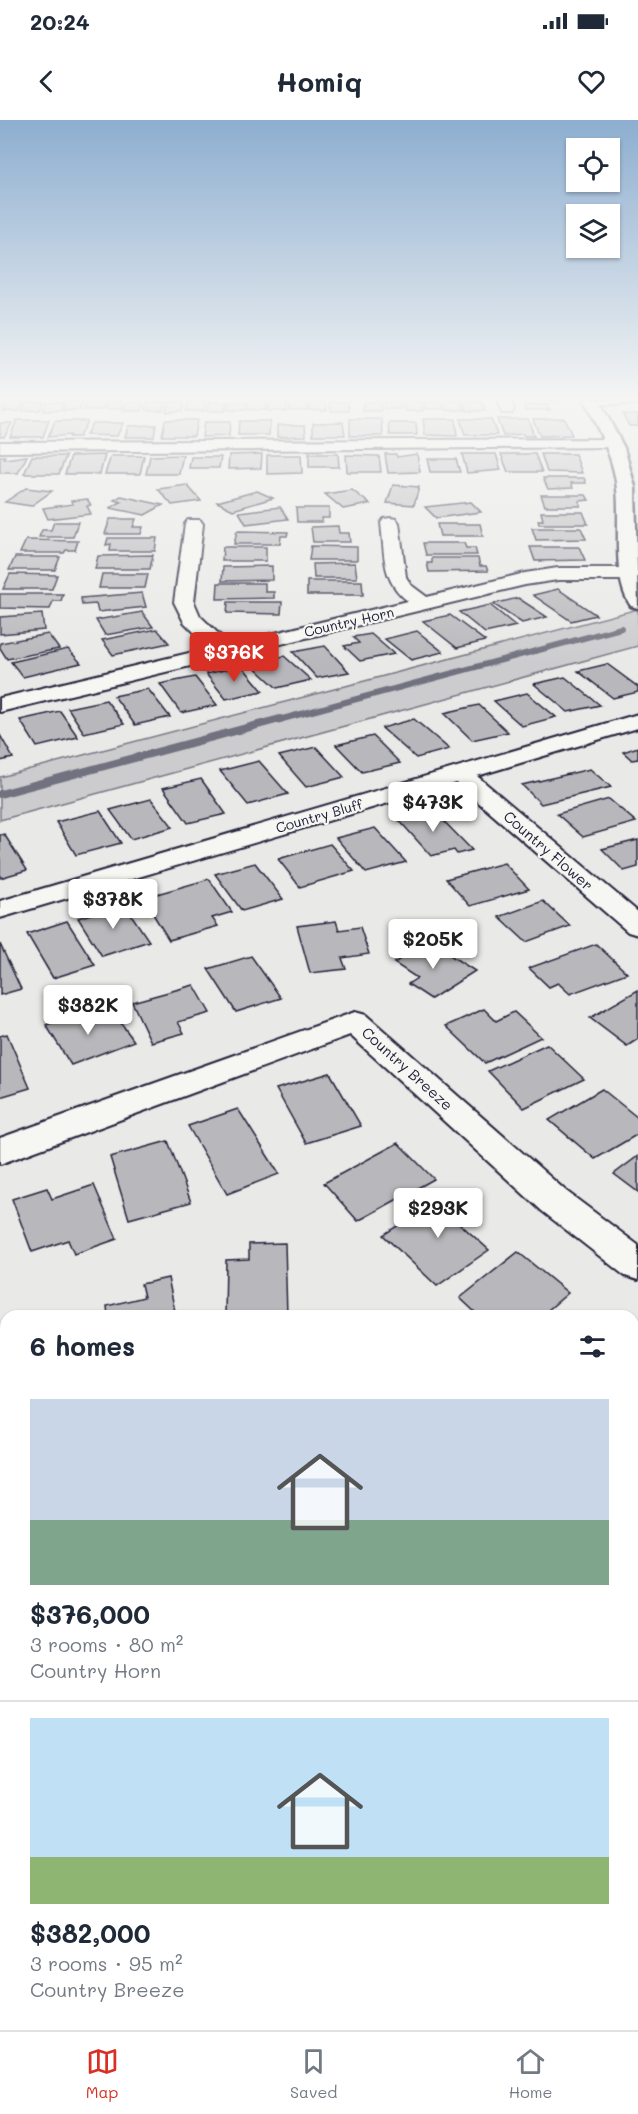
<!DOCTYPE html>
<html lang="en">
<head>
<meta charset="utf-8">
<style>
	:root { --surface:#fff; --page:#f2f2f3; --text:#1f2937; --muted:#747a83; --line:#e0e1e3; --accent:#d93025 }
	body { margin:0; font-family:Mali,sans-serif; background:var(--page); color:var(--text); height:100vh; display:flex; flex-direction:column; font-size:22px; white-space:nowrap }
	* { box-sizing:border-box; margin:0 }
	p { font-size:20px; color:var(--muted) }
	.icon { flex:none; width:33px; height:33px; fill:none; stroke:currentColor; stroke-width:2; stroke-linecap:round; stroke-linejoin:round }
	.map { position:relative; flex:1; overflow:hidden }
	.details { position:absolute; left:0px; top:1190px; width:639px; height:722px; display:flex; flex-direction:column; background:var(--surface); border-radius:18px 18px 0 0; box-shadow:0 2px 4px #0004 }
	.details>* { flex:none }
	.buttons { position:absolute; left:566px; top:18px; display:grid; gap:12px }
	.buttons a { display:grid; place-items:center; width:54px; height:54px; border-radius:0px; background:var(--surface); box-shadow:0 2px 4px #0004; font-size:30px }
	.price { position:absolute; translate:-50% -51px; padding:0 14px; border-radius:6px; background:#fff; color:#222; font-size:20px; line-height:39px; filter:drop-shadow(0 2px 3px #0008) }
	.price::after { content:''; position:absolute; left:50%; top:36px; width:18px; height:14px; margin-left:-9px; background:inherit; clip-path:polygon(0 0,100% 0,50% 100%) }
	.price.current { background:var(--accent); color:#fff }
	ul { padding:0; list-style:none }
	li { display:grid; align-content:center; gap:12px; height:318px; padding:0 30px }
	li+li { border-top:2px solid var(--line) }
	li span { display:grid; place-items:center; height:186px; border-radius:0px; color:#555 }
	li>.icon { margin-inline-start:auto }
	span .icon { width:108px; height:108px; fill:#fffc; stroke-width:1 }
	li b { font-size:26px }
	h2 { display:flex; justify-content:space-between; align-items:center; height:72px; padding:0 30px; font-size:26px }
	.status { display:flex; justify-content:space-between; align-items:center; height:42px; padding:0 30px; background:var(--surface); direction:ltr }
	.status svg { height:16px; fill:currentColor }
	header { display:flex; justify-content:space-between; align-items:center; height:78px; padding:0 30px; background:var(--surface); font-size:27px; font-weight:700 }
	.menu { display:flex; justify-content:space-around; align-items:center; height:84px; border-top:2px solid var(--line); background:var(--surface); font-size:16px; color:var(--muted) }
	.menu a { display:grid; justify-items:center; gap:3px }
	.menu .current { color:var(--accent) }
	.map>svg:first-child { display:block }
</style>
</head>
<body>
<div class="status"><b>20:24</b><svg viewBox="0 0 49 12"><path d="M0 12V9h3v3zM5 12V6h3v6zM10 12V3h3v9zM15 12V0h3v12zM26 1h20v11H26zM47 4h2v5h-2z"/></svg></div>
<header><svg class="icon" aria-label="back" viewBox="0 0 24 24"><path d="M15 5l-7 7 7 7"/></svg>Homiq<svg class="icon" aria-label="heart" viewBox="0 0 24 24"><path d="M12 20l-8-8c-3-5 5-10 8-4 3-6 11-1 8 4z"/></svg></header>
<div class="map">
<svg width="638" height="1910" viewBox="0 0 638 1910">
	<rect width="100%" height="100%" fill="#e9e9e7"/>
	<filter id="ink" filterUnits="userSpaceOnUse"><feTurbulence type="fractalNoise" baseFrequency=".0167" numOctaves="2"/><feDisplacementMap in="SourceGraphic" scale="12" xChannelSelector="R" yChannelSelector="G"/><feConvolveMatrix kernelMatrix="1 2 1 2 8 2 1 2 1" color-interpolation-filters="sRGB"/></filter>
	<g filter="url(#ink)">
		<path fill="#ccccce" stroke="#777784" stroke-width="1.5" d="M638,489V526L0,700V657Z"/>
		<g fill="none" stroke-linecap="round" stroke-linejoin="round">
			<path stroke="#71717f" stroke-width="6" d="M275,601L621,508"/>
			<path stroke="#71717f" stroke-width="8" d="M0,674L280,599"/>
		</g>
		<g fill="#b8b8bc" stroke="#22223b" stroke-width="1.5">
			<path d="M519,279H557L558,281H520Z"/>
			<path d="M92,280H105L102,290H84L87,282Z"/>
			<path d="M6,281H24L19,291H2Z"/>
			<path d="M43,281L40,290L22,291L26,282Z"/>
			<path d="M108,281H124L122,289H105Z"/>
			<path d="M193,281H206L204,291H186L188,283Z"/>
			<path d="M248,281H262L266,283V290H248Z"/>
			<path d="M309,281L326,282L327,290H309Z"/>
			<path d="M448,281H462L465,290H446L444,282Z"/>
			<path d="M46,282H64L61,290L43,291Z"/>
			<path d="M66,282H83L80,290L63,291Z"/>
			<path d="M127,282H144L142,291H124Z"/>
			<path d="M147,282H165L163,290H146Z"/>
			<path d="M168,282H184L182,291L166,292Z"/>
			<path d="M209,282H227L225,291H207Z"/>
			<path d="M229,282H246L245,290H228Z"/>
			<path d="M269,282H287L286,291H268Z"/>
			<rect x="289" y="282" width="18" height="8"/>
			<path d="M330,282H348L349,291H331Z"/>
			<path d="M363,282H380L381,291H363Z"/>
			<path d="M383,282H401L402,289H385Z"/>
			<path d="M404,282H421L423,291H406Z"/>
			<path d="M424,282H442L443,289H425Z"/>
			<path d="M465,282H482L485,291H467Z"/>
			<path d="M523,285H548L550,290H525Z"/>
			<path d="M623,294H638V306H629Z"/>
			<path d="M564,298L572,315L540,316L533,299Z"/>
			<path d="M350,299H382L383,316H350Z"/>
			<path d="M423,299H455L457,316L425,315Z"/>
			<path d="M460,299H491L497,315H465Z"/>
			<path d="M497,299H528L534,316H524L523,314L503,316Z"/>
			<path d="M17,300H49L43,317H10Z"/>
			<path d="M165,300H197L194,316H162Z"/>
			<path d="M55,301H87L79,317H69L70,315L48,317Z"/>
			<path d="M239,301H270L269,315H238Z"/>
			<path d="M204,302H230L229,316L202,317Z"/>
			<path d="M343,302L345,315H313V303Z"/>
			<path d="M0,303H12L4,317H0Z"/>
			<path d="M92,303H123L117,316L86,315Z"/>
			<path d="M389,303H416L417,315H390Z"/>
			<path d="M156,305L154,317H125L128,306Z"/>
			<path d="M277,305H305L306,316L277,317Z"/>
			<path d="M262,334L261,348L228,349L229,335Z"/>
			<path d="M309,334H338L339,347H309Z"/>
			<path d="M385,334H396L397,337L417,334L420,352L388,353Z"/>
			<path d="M462,334H496L501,350L467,353Z"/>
			<path d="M501,334H535L542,352H508Z"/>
			<path d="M541,334H575L582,353L547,352Z"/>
			<path d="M105,335L100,354H65L71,336Z"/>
			<path d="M183,335L179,354H146L150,336Z"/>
			<path d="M267,335H301L302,353L267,354Z"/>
			<path d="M346,335L379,336L381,352H347Z"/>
			<path d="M0,336H5L4,339L27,336L18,353H0Z"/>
			<path d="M32,336H66L59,354H24Z"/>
			<path d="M111,336H144L140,354H105Z"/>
			<path d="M191,337H221L219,348H189Z"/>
			<path d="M427,339H456L460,352H430Z"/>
			<path d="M543,358H584L586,363H571L573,368L548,369Z"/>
			<path d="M187,365L201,381L172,385L158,369Z"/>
			<path d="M393,365L419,367L414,385L387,383Z"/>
			<path d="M26,368L52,371L31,386L5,382Z"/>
			<path d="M352,370L370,384L343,389L325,374Z"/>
			<path d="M257,371L273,378L233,390L217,382Z"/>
			<path d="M541,375H586L589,380L579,381L581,386H545Z"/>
			<path d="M121,376L163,385L145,395L110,388L121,382L114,380Z"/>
			<path d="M87,379L91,385L87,386L91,394L48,399L43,388L73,384L71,381Z"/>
			<path d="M471,382L481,392L436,398L425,387Z"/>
			<path d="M280,387L288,399L246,404L239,392Z"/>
			<path d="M296,388H329V398H321L322,402H297Z"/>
			<path d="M541,392H583L588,404H539L538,400H543Z"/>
			<path d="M110,399H136L133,407H143L141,414H105Z"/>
			<path d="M54,402H78L73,417H39L42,410H51Z"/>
			<path d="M437,404H480L483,416H440Z"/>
			<path d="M338,406L339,413H349L350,422H313L311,407Z"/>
			<path d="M532,408H581L586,419L536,420Z"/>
			<path d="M237,411L288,412L287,416H281L280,424H234Z"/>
			<path d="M108,418H157L155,431H110L111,424L106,425Z"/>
			<path d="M26,420L78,421L75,430H66L64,433H20Z"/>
			<path d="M423,423H464L466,428H475L477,435H426Z"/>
			<path d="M311,426L357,427V440H309Z"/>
			<path d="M223,427H266V441H222Z"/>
			<path d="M530,427H579L585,440L535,441Z"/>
			<path d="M153,435L150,449H95L98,436Z"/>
			<path d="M15,437H60L55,450H9Z"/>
			<path d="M432,438H478L480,446H486L488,451L429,452L427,443H432Z"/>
			<path d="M355,443L357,458H314L313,444Z"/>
			<path d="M272,446V460L222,461L223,447Z"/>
			<path d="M10,454L57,455L52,469H3Z"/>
			<path d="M102,454H148L145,468H99Z"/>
			<path d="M307,461H362L363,475H307Z"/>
			<path d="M218,463H265V472H274V478L217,479Z"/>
			<path d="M558,469L596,495L571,501L533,475Z"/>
			<path d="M142,473L146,487L98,492L96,484L82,485L81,478Z"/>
			<path d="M0,474H63L61,481H53L50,489L0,488Z"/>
			<path d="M518,478L547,497L522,503L493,484Z"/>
			<path d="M228,482H282L281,494L227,493Z"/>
			<path d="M490,485L516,506L485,513L459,492Z"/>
			<path d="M142,492L153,507L105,515L96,500Z"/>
			<path d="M42,494L44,510L0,514V497Z"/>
			<path d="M450,495L485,521L457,528L423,501Z"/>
			<path d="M157,509L169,523L113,535L102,520Z"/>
			<path d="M417,511L443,532L411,540L385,519Z"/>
			<path d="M48,514L59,529L7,539L0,528V523Z"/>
			<path d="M371,514L394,534L360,541L344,526L359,523L353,517Z"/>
			<path d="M325,526L349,552L317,558L293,532Z"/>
			<path d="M68,529L81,543L23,557L11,542Z"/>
			<path d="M284,536L311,560L277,568L251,544Z"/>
			<path d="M607,544L638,567V572L613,578L578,551Z"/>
			<path d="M242,546L263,571L226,579L206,554Z"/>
			<path d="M195,557L217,585L181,593L160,564Z"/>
			<path d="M565,557L600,585L568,592L534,564Z"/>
			<path d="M148,569L170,597L135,605L114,576Z"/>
			<path d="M527,573L556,597L522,606L494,581Z"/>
			<path d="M106,580L124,604L84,613L68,588Z"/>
			<path d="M479,585L508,612L472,620L444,593Z"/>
			<path d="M60,591L78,617L37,627L20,600Z"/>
			<path d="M414,599L449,629L416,638L382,608Z"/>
			<path d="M0,615L13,638L0,641Z"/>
			<path d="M373,616L400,643L362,652L336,625Z"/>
			<path d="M316,627L344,657L306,667L279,636Z"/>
			<path d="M638,627V639L632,640L623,632Z"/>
			<path d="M259,641L288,674L248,685L220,651Z"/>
			<path d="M590,649L611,667L541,684L522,665Z"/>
			<path d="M201,659L226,694L188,703L163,668Z"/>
			<path d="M151,679L173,707L131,719L110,690Z"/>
			<path d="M609,679L636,702L583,717L557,694Z"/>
			<path d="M432,689L472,730L457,734L454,730L431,736L397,698Z"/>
			<path d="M100,691L121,723L76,735L56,702Z"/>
			<path d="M375,708L406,742L366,753L336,718Z"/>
			<path d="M4,714L27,750L0,758V715Z"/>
			<path d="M638,720V747L624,751L602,729Z"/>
			<path d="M330,724L354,751L300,767L278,739Z"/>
			<path d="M255,743L283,779L242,791L215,754Z"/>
			<path d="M504,743L529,769L470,786L446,759Z"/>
			<path d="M209,759L232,792L212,798L218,806L169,820L143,778Z"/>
			<path d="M543,781L570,806L526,822L499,797Z"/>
			<path d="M124,784L149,821L102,836L78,798Z"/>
			<path d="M67,801L95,845L53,858L27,814Z"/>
			<path d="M336,801L339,810L360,807L369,834L342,838L346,849L310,853L297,806Z"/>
			<path d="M428,821L475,851L431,879L408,864L417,858L394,843Z"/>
			<path d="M0,824L21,869L0,875Z"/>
			<path d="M596,824L627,853L570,874L558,863L549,867L529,848Z"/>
			<path d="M251,836L281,878L236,892L208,849Z"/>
			<path d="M194,865L210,893L178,902L184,913L151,922L132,882Z"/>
			<path d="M638,870V919L627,926L590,898Z"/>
			<path d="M484,889L496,901L514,892L541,917L485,943L446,906Z"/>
			<path d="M86,891L94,904L116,896L134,921L71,945L46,905Z"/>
			<path d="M7,914L30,968L0,977V916Z"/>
			<path d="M547,924L584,959L524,988L488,951Z"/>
			<path d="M330,953L361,1006L306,1023L276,969Z"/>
			<path d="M602,969L638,998V1014L595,1039L549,1000Z"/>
			<path d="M238,989L279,1054L227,1074L188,1006Z"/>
			<path d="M168,1021L191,1082L129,1099L110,1037Z"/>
			<path d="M398,1023L434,1059L358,1101L324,1063Z"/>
			<path d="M638,1036V1072L614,1054Z"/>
			<path d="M94,1065L117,1119L74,1134L68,1120L32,1132L12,1079L47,1068L52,1079Z"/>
			<path d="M450,1072L474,1093L459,1103L489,1130L437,1166L383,1115Z"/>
			<path d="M285,1123L287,1196H225L226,1140L249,1139V1124Z"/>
			<path d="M518,1132L568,1173L541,1196H473L476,1193L460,1178Z"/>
			<path d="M168,1158L176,1196H108L107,1186L144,1177L141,1164Z"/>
			<path d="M633,1222L638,1225V1246L633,1251Z"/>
			<path d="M638,1307V1332L633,1328V1313Z"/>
			<path d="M633,1418L638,1422V1476L633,1482Z"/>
			<path d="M6,1481V1615L0,1617V1482Z"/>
			<path d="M638,1554V1585L633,1579V1559Z"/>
			<path d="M0,1851H6V1905H25L24,1910H0Z"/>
			<rect x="43" y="1905" width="127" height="5"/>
			<rect x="193" y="1905" width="70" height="5"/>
			<rect x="263" y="1905" width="59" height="5"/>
			<path d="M460,1905H584L585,1910H461Z"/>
		</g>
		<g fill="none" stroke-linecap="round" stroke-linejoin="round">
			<defs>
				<path id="service" d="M590,280H638V284H593Z"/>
				<g id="minor">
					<path d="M496,279H510L514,290L512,293H502Z"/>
					<path d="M614,319L622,324L619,327L0,332V322Z"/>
					<path d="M390,398L396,399L399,403L406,457L411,465L427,477L525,453L558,448H630L637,450L638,456L630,460H558L525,465L0,592V578L210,528L184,502L174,482L185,404L188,400H200L203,404L194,482L200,496L229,524L408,481C381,461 385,434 381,403L384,399Z"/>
					<path d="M638,594V608L477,656L638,792V815L628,812L456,663L0,798V781Z"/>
					<path d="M355,892L366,895L566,1071L638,1125V1160L625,1156L542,1091L350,915L0,1044V1018Z"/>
					<path d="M6,1388V1430L0,1432V1390Z"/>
					<path d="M633,1696L638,1698V1758L633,1756Z"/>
				</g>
				<path id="tertiary" d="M584,279H598L624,328L635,367L638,488L631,486C611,458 621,402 617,369C614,336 597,308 584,279Z"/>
			</defs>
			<use href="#service" stroke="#22223b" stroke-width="5"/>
			<use href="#minor" stroke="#22223b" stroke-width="4"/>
			<use href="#tertiary" stroke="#22223b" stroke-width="5"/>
			<use href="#service" fill="#f6f6f2" fill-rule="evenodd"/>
			<use href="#minor" fill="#f6f6f2" fill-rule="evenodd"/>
			<use href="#tertiary" fill="#f6f6f2" fill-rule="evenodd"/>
		</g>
	</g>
	<linearGradient id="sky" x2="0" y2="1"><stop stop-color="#8daed0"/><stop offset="0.51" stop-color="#f5f5f4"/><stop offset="1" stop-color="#f5f5f4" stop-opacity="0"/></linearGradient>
	<rect width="638" height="546" fill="url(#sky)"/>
	<g text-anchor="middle" stroke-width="4.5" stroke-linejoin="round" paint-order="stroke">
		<g font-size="14" fill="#22223b" stroke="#f6f6f2">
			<text transform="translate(349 502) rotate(-13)" y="5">Country Horn</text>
			<text transform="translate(319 696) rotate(-16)" y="5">Country Bluff</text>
		</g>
		<g font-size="15" fill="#22223b" stroke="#f6f6f2">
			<text transform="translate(548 731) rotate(41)" y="5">Country Flower</text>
			<text transform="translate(407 949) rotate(42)" y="5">Country Breeze</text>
		</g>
	</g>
</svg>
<div class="buttons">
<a><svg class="icon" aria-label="locate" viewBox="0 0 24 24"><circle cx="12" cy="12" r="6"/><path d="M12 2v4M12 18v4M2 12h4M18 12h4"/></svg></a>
<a><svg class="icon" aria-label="layers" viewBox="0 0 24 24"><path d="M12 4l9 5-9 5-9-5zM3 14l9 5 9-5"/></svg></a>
</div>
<b class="price current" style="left:234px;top:563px">$376K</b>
<b class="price" style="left:433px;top:713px">$473K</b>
<b class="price" style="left:113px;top:810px">$378K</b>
<b class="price" style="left:433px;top:850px">$205K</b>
<b class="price" style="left:88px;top:916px">$382K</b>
<b class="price" style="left:438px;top:1119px">$293K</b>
<section class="details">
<h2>6 homes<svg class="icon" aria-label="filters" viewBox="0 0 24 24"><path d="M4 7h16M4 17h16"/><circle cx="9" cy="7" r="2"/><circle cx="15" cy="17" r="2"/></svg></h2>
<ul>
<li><span style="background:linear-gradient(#c9d6e8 65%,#7fa58c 0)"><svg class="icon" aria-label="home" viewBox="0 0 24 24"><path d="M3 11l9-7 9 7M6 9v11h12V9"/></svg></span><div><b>$376,000</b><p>3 rooms · 80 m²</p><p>Country Horn</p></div></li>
<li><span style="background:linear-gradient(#bfe0f5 75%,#8fb573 0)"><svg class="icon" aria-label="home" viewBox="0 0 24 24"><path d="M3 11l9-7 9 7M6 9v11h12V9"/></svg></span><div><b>$382,000</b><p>3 rooms · 95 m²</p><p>Country Breeze</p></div></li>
</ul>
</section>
</div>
<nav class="menu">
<a class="current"><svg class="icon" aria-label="map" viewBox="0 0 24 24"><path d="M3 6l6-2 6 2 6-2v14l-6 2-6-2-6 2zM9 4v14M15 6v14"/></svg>Map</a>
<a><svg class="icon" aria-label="saved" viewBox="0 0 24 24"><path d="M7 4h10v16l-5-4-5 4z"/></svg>Saved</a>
<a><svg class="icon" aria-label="home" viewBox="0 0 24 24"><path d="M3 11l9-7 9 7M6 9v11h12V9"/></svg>Home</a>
</nav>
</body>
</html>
